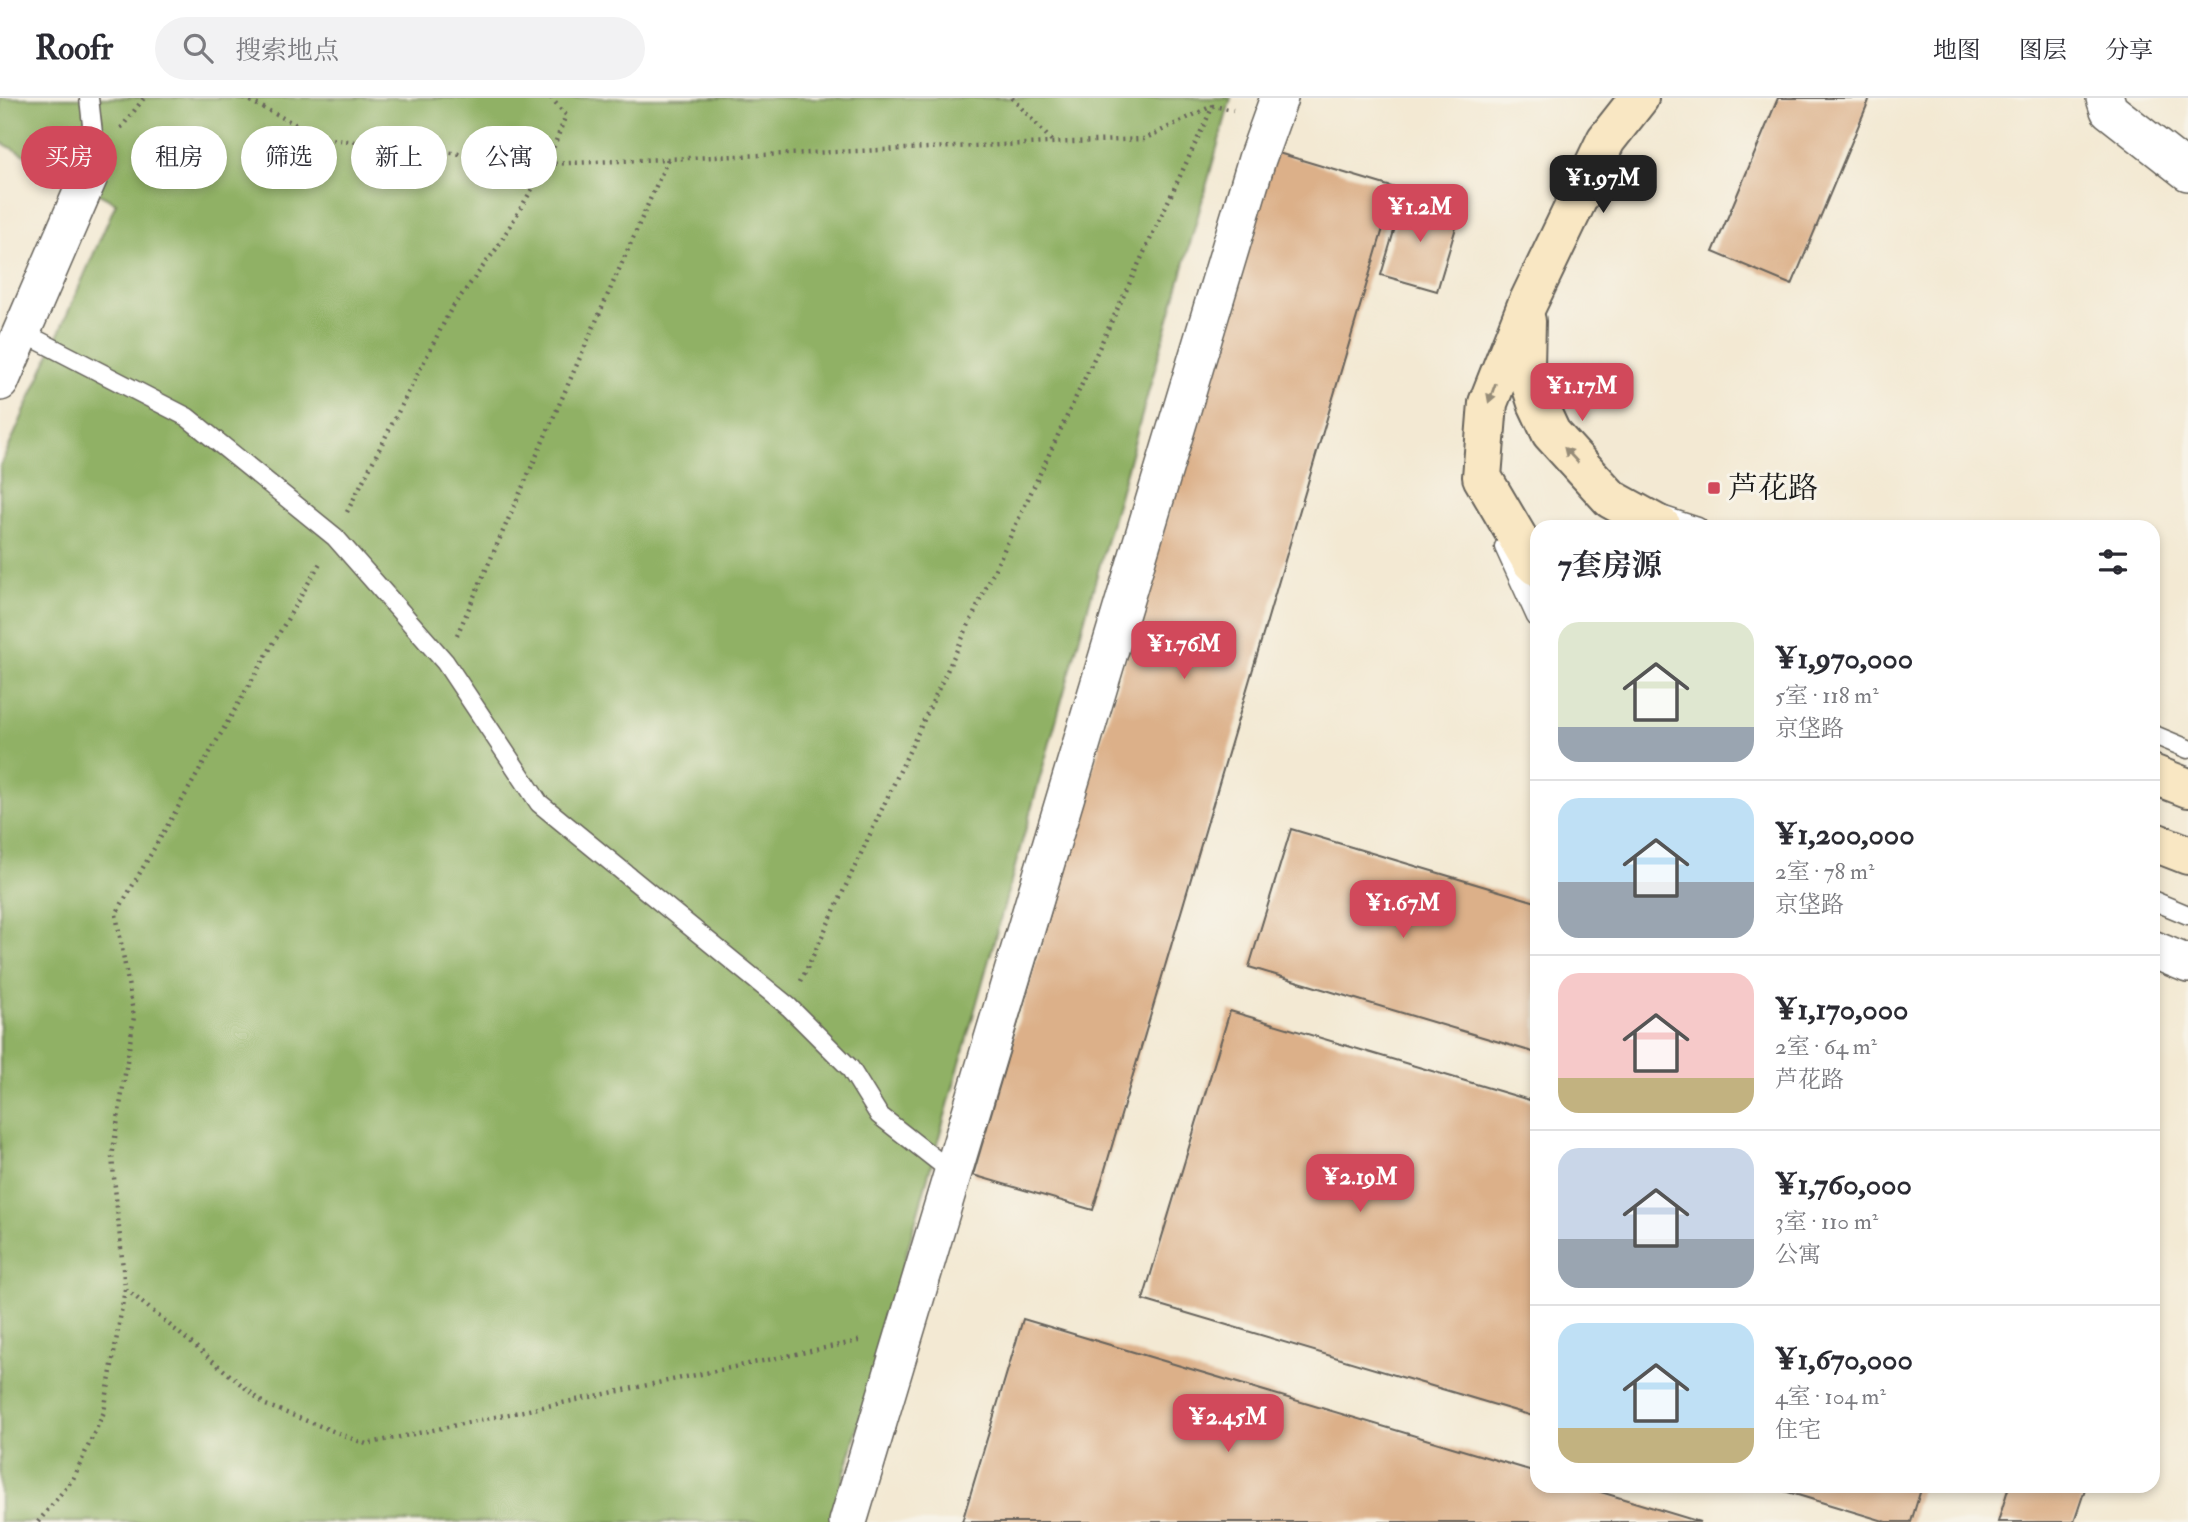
<!DOCTYPE html>
<html lang="zh">
<head>
<meta charset="utf-8">
<style>
	:root { --surface:#fff; --page:#f2f2f3; --text:#2b2b33; --muted:#7c7c81; --line:#e1e1e2; --accent:#d1495b }
	body { margin:0; font-family:"IM FELL Double Pica","Noto Serif SC",serif; background:var(--page); color:var(--text); height:100vh; display:flex; flex-direction:column; font-size:26px; white-space:nowrap }
	* { box-sizing:border-box; margin:0 }
	p { font-size:23px; color:var(--muted) }
	.icon { flex:none; width:38px; height:38px; fill:none; stroke:currentColor; stroke-width:2; stroke-linecap:round; stroke-linejoin:round }
	.map { position:relative; flex:1; overflow:hidden }
	.panel { position:absolute; left:1530px; top:422px; width:630px; height:973px; display:flex; flex-direction:column; background:var(--surface); border-radius:21px; box-shadow:0 4px 10px #0003 }
	.panel>* { flex:none }
	.hud { position:absolute; left:21px; top:28px; width:665px; height:63px; display:flex; gap:14px }
	.price { position:absolute; translate:-50% -60px; padding:0 16px; border-radius:14px; background:var(--accent); color:#fff; font-size:23px; line-height:46px; filter:drop-shadow(0 2px 4px #0008) }
	.price::after { content:''; position:absolute; left:50%; top:42px; width:21px; height:16px; margin-left:-10px; background:inherit; clip-path:polygon(0 0,100% 0,50% 100%) }
	.price.selected { background:#222; color:#fff }
	ul { padding:0; list-style:none }
	li { display:flex; align-items:center; gap:21px; height:175px; padding:0 28px }
	li+li { border-top:2px solid var(--line) }
	li span { display:grid; place-items:center; flex:none; width:196px; height:140px; border-radius:21px; color:#555 }
	li>.icon { margin-inline-start:auto }
	span .icon { width:84px; height:84px; fill:#fffc; stroke-width:1 }
	li b { font-size:30px }
	h2 { display:flex; justify-content:space-between; align-items:center; height:84px; padding:0 28px; font-size:30px }
	.tag { padding:0 24px; border-radius:32px; background:var(--surface); box-shadow:0 4px 10px #0003; font-size:24px; line-height:63px }
	.tag.selected { background:var(--accent); color:#fff }
	header { display:flex; align-items:center; gap:42px; box-sizing:border-box; height:98px; padding:0 35px; background:var(--surface); border-bottom:2px solid var(--line) }
	header strong { font-size:33px }
	nav { display:flex; gap:38px; margin-inline-start:auto; font-size:24px }
	.search { width:490px; height:63px; background:var(--page); display:flex; align-items:center; gap:18px; box-sizing:border-box; padding:0 24px; border-radius:38px; color:var(--muted); font-size:26px }
	.map>svg:first-child { display:block }
</style>
</head>
<body>
<header>
<strong>Roofr</strong>
<div class="search"><svg class="icon" aria-label="search" viewBox="0 0 24 24"><circle cx="10" cy="10" r="6"/><path d="M15 15l6 6"/></svg>搜索地点</div>
<nav><a>地图</a><a>图层</a><a>分享</a></nav>
</header>
<div class="map">
<svg width="2188" height="1424" viewBox="0 0 2188 1424">
	<rect width="100%" height="100%" fill="#f7f3e8"/>
	<filter id="ink" filterUnits="userSpaceOnUse"><feTurbulence type="fractalNoise" baseFrequency=".0143" numOctaves="2"/><feDisplacementMap in="SourceGraphic" scale="14" xChannelSelector="R" yChannelSelector="G"/><feConvolveMatrix kernelMatrix="1 2 1 2 8 2 1 2 1" color-interpolation-filters="sRGB"/></filter>
	<filter id="wash" filterUnits="userSpaceOnUse"><feTurbulence type="fractalNoise" baseFrequency=".00686" numOctaves="4" result="noise"/><feDisplacementMap in="SourceGraphic" scale="28" xChannelSelector="R" yChannelSelector="G"/><feGaussianBlur stdDeviation="1.57" result="paint"/><feColorMatrix in="noise" values="0 0 0 0 0 0 0 0 0 0 0 0 0 0 0 0 0 1.4 0 .05"/><feComposite in="paint" operator="in"/></filter>
	<g filter="url(#wash)">
		<rect width="100%" height="100%" fill="#f3e9d3"/>
		<path fill="#90b165" stroke="#566640" stroke-width="2" d="M0,0H1231L831,1424H0V369L116,105L0,44Z"/>
		<g id="blocks">
			<g fill="#dcb089">
				<path d="M1778,0H1870L1792,187L1713,154Z"/>
				<path d="M1275,54L1395,90L1093,1112L973,1077Z"/>
				<path d="M1404,99L1460,116L1437,193L1381,177Z"/>
				<path d="M1291,731L1536,804V955L1249,869Z"/>
				<path d="M1230,913L1536,1004V1319L1143,1202Z"/>
				<path d="M1023,1221L1536,1374V1388H1581L1700,1424H962Z"/>
				<path d="M1768,1388H1922L1911,1424H1887Z"/>
				<path d="M2009,1388H2086L2074,1424H1998Z"/>
			</g>
		</g>
	</g>
	<g filter="url(#ink)">
		<use href="#blocks" fill-opacity="0" stroke="#67645c" stroke-width="2"/>
		<g fill="none" stroke-linecap="round" stroke-linejoin="round">
			<defs>
				<g id="lane">
					<path d="M89,0L96,62"/>
					<path d="M22,234L187,319L335,439L445,564L539,705L789,909L850,970L879,1017L953,1075"/>
					<path d="M1658,416L1698,429"/>
					<path d="M1504,449L1536,519"/>
					<path d="M2152,636L2188,651"/>
					<path d="M2152,802L2188,817"/>
				</g>
				<g id="street">
					<path d="M2105,0L2109,12L2188,74"/>
					<path d="M0,284L96,62"/>
					<path d="M2152,851L2188,866"/>
					<path d="M848,1424L1257,61L1279,0"/>
				</g>
				<g id="secondary">
					<path d="M1526,223L1525,268L1537,305L1551,335L1611,401L1662,429"/>
					<path d="M1536,468L1532,464L1482,379L1488,305L1526,209L1606,42L1639,0"/>
					<path d="M2152,676L2188,690"/>
					<path d="M2152,743L2188,757"/>
				</g>
			</defs>
			<use href="#lane" stroke="#67645c" stroke-width="21"/>
			<use href="#street" stroke="#67645c" stroke-width="40"/>
			<use href="#secondary" stroke="#67645c" stroke-width="42"/>
			<g stroke="#67645c" stroke-width="4.5" stroke-dasharray="2 5" stroke-linecap="butt">
				<path d="M244,0L322,40L547,66L1144,41L1212,8"/>
				<path d="M1012,0L1053,44"/>
				<path d="M121,30L144,0"/>
				<path d="M347,414L451,211L497,150L547,66L566,17L551,0"/>
				<path d="M457,537L668,61"/>
				<path d="M801,883L1213,8L1233,12"/>
				<path d="M126,1191L266,1307L366,1346L863,1242"/>
				<path d="M38,1424L73,1381L104,1314L125,1191L112,1059L134,919L116,816L320,465"/>
			</g>
			<use href="#lane" stroke="#fff" stroke-width="18"/>
			<use href="#street" stroke="#fff" stroke-width="37"/>
			<use href="#secondary" stroke="#f9e7c3" stroke-width="38"/>
		</g>
		<defs><path id="oneway-solid" d="M-6-.8H1V-3.2L6.5 0L1 3.2V.8H-6Z" transform="scale(1.75)"/></defs>
		<g fill="#968c78">
			<use href="#oneway-solid" transform="translate(1492 295) rotate(110)"/>
			<use href="#oneway-solid" transform="translate(1571 357) rotate(-133)"/>
		</g>
	</g>
	<rect fill="#d1495b" stroke="#f7f3e8" stroke-width="2.5" x="1707" y="383" width="14" height="14" rx="3.5"/>
	<g text-anchor="middle" stroke-width="6" stroke-linejoin="round" paint-order="stroke">
		<g font-size="30" fill="#1c1c1c" stroke="#f7f3e8" text-anchor="start">
			<text x="1728" y="400">芦花路</text>
		</g>
	</g>
</svg>
<b class="price selected" style="left:1603px;top:117px">¥1.97M</b>
<b class="price" style="left:1420px;top:146px">¥1.2M</b>
<b class="price" style="left:1582px;top:325px">¥1.17M</b>
<b class="price" style="left:1184px;top:583px">¥1.76M</b>
<b class="price" style="left:1403px;top:842px">¥1.67M</b>
<b class="price" style="left:1360px;top:1116px">¥2.19M</b>
<b class="price" style="left:1228px;top:1356px">¥2.45M</b>
<div class="hud">
<a class="tag selected">买房</a>
<a class="tag">租房</a>
<a class="tag">筛选</a>
<a class="tag">新上</a>
<a class="tag">公寓</a>
</div>
<section class="panel">
<h2>7套房源<svg class="icon" aria-label="filters" viewBox="0 0 24 24"><path d="M4 7h16M4 17h16"/><circle cx="9" cy="7" r="2"/><circle cx="15" cy="17" r="2"/></svg></h2>
<ul>
<li><span style="background:linear-gradient(#dfe7d0 75%,#9aa5b1 0)"><svg class="icon" aria-label="home" viewBox="0 0 24 24"><path d="M3 11l9-7 9 7M6 9v11h12V9"/></svg></span><div><b>¥1,970,000</b><p>5室 · 118 m²</p><p>京垡路</p></div></li>
<li><span style="background:linear-gradient(#bfe0f5 60%,#9aa5b1 0)"><svg class="icon" aria-label="home" viewBox="0 0 24 24"><path d="M3 11l9-7 9 7M6 9v11h12V9"/></svg></span><div><b>¥1,200,000</b><p>2室 · 78 m²</p><p>京垡路</p></div></li>
<li><span style="background:linear-gradient(#f6c9c9 75%,#c2b280 0)"><svg class="icon" aria-label="home" viewBox="0 0 24 24"><path d="M3 11l9-7 9 7M6 9v11h12V9"/></svg></span><div><b>¥1,170,000</b><p>2室 · 64 m²</p><p>芦花路</p></div></li>
<li><span style="background:linear-gradient(#c9d6e8 65%,#9aa5b1 0)"><svg class="icon" aria-label="home" viewBox="0 0 24 24"><path d="M3 11l9-7 9 7M6 9v11h12V9"/></svg></span><div><b>¥1,760,000</b><p>3室 · 110 m²</p><p>公寓</p></div></li>
<li><span style="background:linear-gradient(#bfe0f5 75%,#c2b280 0)"><svg class="icon" aria-label="home" viewBox="0 0 24 24"><path d="M3 11l9-7 9 7M6 9v11h12V9"/></svg></span><div><b>¥1,670,000</b><p>4室 · 104 m²</p><p>住宅</p></div></li>
</ul>
</section>
</div>
</body>
</html>
